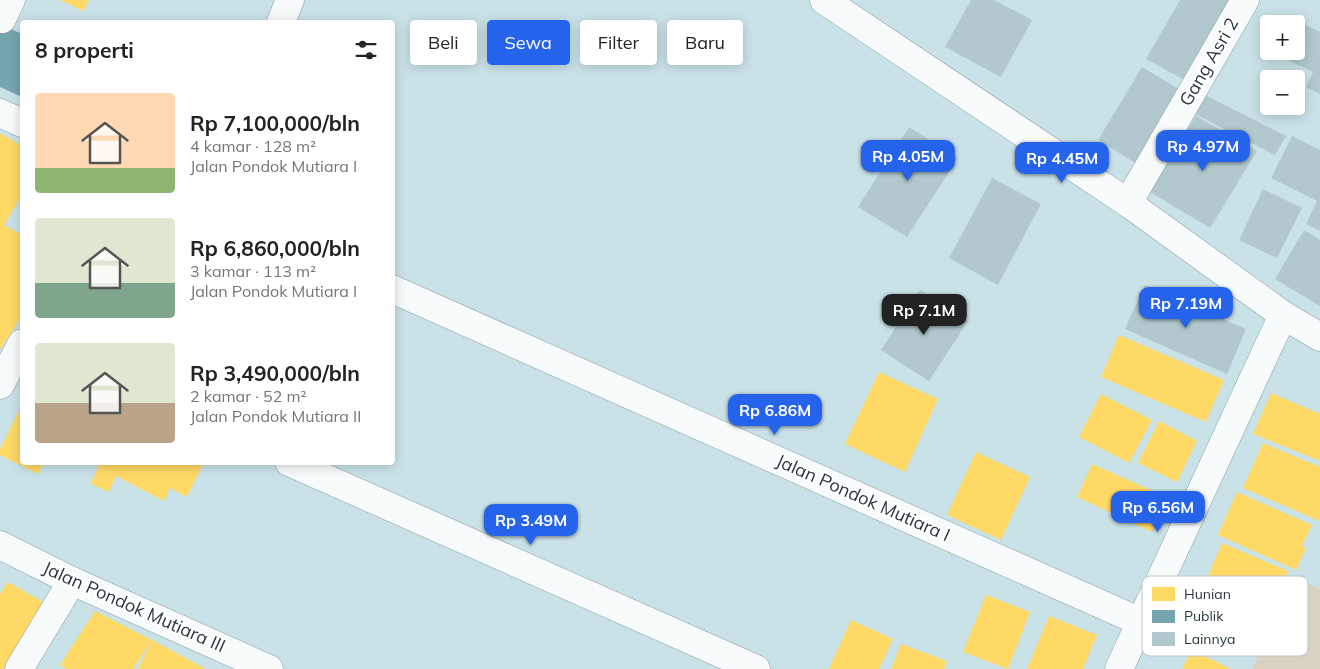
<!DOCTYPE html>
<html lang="id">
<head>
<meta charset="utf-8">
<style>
	:root { --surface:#fff; --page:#f6f6f6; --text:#222; --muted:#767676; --accent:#2563eb }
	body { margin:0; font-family:Mulish,sans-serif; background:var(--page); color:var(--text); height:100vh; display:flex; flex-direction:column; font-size:19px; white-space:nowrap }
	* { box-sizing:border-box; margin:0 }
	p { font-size:16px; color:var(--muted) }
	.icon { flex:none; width:28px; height:28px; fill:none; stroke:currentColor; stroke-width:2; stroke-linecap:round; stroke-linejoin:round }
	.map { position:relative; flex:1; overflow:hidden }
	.panel { position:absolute; left:20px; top:20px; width:375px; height:445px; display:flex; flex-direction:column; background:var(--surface); border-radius:5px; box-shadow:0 2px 12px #0003 }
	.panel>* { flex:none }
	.guide { position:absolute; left:410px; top:20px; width:475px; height:45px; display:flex; gap:10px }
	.tools { position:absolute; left:1260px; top:15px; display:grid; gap:10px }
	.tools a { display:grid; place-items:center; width:45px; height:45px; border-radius:5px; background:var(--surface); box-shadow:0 2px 12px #0003; font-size:25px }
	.price { position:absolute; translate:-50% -42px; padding:0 11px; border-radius:10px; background:var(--accent); color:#fff; font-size:16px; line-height:32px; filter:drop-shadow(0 1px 2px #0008) }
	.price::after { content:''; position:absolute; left:50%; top:30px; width:15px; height:11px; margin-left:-8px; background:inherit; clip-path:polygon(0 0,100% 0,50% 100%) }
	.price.on { background:#222; color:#fff }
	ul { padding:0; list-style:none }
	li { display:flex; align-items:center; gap:15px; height:125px; padding:0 15px }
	li span { display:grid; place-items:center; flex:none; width:140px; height:100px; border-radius:5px; color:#555 }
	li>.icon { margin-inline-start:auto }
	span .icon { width:60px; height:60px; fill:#fffc; stroke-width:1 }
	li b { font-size:21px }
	h2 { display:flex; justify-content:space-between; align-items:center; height:60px; padding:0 15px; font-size:21px }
	.tag { padding:0 18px; border-radius:5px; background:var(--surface); box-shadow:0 2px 12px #0003; font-size:18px; line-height:45px }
	.tag.on { background:var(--accent); color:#fff }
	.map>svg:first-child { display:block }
</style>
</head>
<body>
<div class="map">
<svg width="1320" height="669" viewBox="0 0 1320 669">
	<rect width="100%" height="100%" fill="#c9e2e8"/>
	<path fill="#d9d1c1" d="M1296,577L1320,589V669H1252Z"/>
	<g fill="#ffd966">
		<path d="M60,0H89L83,11Z"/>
		<path d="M0,133L22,146V195L4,225L22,235V316L0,349Z"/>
		<path d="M1119,335L1224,380L1206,422L1101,377Z"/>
		<path d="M879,372L938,399L905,472L845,444Z"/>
		<path d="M1271,393L1320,414V461L1253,434Z"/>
		<path d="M1101,394L1152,420L1129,463L1079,437Z"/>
		<path d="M22,405V462H44L38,474L0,455V449Z"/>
		<path d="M1159,421L1197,441L1177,482L1138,463Z"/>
		<path d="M1263,443L1320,467V521L1243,488Z"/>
		<path d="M976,452L1030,477L1001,540L947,515Z"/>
		<path d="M100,462H204L187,497L170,488L164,501L116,476L109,492L91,484Z"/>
		<path d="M1092,464L1167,497L1152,532L1077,497Z"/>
		<path d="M1237,492L1312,525L1302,546L1306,548L1296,570L1218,535Z"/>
		<path d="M1222,543L1288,571L1268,616L1203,588Z"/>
		<path d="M8,582L43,602L3,669H0V594Z"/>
		<path d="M986,595L1030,612L1008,669L963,652Z"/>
		<path d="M95,611L152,640L206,669H138L152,640L133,669H67L60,665Z"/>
		<path d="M1049,616L1097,635L1083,669H1027Z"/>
		<path d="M851,620L893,639L879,669H829Z"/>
		<path d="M901,644L947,661L944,669H891Z"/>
		<path d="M1192,650L1231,669H1182Z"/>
	</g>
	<path fill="#76a5af" d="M0,24L22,34V97L0,87Z"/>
	<g fill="#b1c9ce">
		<path d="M971,0H994L1032,20L1001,77L945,47Z"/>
		<path d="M1180,0H1231L1190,83L1146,59Z"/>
		<path d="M1287,16L1320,32V94L1306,87L1313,72L1269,51H1296V24H1283Z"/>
		<path d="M1142,67L1182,91L1137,164L1098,140Z"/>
		<path d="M1205,95L1286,136L1275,155L1195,114Z"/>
		<path d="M1196,116L1257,151L1210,228L1150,192Z"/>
		<path d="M909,127L958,158L907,237L858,207Z"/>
		<path d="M1292,136L1320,150V231L1306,224L1317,201L1271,178Z"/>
		<path d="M992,178L1041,204L998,285L949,258Z"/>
		<path d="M1263,189L1302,208L1277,258L1239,240Z"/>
		<path d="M1304,230L1320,240V306L1275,279Z"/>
		<path d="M1145,285L1246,329L1227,374L1125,329Z"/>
		<path d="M920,290L968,321L929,381L881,350Z"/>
	</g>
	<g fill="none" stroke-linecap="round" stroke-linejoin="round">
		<defs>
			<g id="minor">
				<path d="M2,19L11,0"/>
				<path d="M281,22L290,0"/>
				<path d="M0,113L22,123"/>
				<path d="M1128,203L1245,0"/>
				<path d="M392,289L1141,622"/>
				<path d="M0,385L22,343"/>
				<path d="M289,462L756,669"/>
				<path d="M0,545L72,581L269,669"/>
				<path d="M19,669L72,581"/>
				<path d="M1119,669L1283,315"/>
			</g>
			<path id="major" d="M824,0L1128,203L1283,315L1320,337"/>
		</defs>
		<use href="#minor" stroke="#8a9da2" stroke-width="29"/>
		<use href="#major" stroke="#8a9da2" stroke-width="29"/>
		<use href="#minor" stroke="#f7fbfc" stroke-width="28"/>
		<use href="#major" stroke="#f7fbfc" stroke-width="28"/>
	</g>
	<g text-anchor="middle" stroke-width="5" stroke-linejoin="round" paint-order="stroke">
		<g font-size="18" fill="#27393e" stroke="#fff">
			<text transform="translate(1209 62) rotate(-60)" y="6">Gang Asri 2</text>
			<text transform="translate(863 498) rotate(24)" y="6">Jalan Pondok Mutiara I</text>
			<text transform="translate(134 607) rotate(24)" y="6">Jalan Pondok Mutiara III</text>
		</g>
	</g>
	<rect x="1142" y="576" width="166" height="80" rx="8" fill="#fff" stroke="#bec4c5" stroke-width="1"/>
	<rect x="1152" y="587" width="23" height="14" fill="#ffd966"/>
	<rect x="1152" y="610" width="23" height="13" fill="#76a5af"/>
	<rect x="1152" y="632" width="23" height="14" fill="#b1c9ce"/>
	<g font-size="14" fill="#27393e">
		<text x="1184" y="599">Hunian</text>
		<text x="1184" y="621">Publik</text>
		<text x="1184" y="644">Lainnya</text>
	</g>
</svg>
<div class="tools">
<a>+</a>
<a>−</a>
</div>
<b class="price" style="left:1203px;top:172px">Rp 4.97M</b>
<b class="price" style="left:908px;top:182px">Rp 4.05M</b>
<b class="price" style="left:1062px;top:184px">Rp 4.45M</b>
<b class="price" style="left:1186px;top:329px">Rp 7.19M</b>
<b class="price on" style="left:924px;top:336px">Rp 7.1M</b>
<b class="price" style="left:775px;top:436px">Rp 6.86M</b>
<b class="price" style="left:1158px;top:533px">Rp 6.56M</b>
<b class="price" style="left:531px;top:546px">Rp 3.49M</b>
<div class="guide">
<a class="tag">Beli</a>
<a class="tag on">Sewa</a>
<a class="tag">Filter</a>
<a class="tag">Baru</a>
</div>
<section class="panel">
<h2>8 properti<svg class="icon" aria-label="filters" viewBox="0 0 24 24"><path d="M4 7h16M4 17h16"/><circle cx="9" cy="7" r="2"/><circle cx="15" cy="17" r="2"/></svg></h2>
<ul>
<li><span style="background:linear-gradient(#ffd9b3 75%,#8fb573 0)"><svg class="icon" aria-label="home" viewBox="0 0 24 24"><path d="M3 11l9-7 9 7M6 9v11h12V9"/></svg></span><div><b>Rp 7,100,000/bln</b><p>4 kamar · 128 m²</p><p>Jalan Pondok Mutiara I</p></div></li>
<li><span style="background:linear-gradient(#dfe7d0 65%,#7fa58c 0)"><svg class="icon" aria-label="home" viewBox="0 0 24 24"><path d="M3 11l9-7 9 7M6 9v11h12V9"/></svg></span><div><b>Rp 6,860,000/bln</b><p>3 kamar · 113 m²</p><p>Jalan Pondok Mutiara I</p></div></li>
<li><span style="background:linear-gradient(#dfe7d0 60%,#b9a48a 0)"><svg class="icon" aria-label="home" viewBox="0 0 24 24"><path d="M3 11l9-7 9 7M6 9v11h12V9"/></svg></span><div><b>Rp 3,490,000/bln</b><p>2 kamar · 52 m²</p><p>Jalan Pondok Mutiara II</p></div></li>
</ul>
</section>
</div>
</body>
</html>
